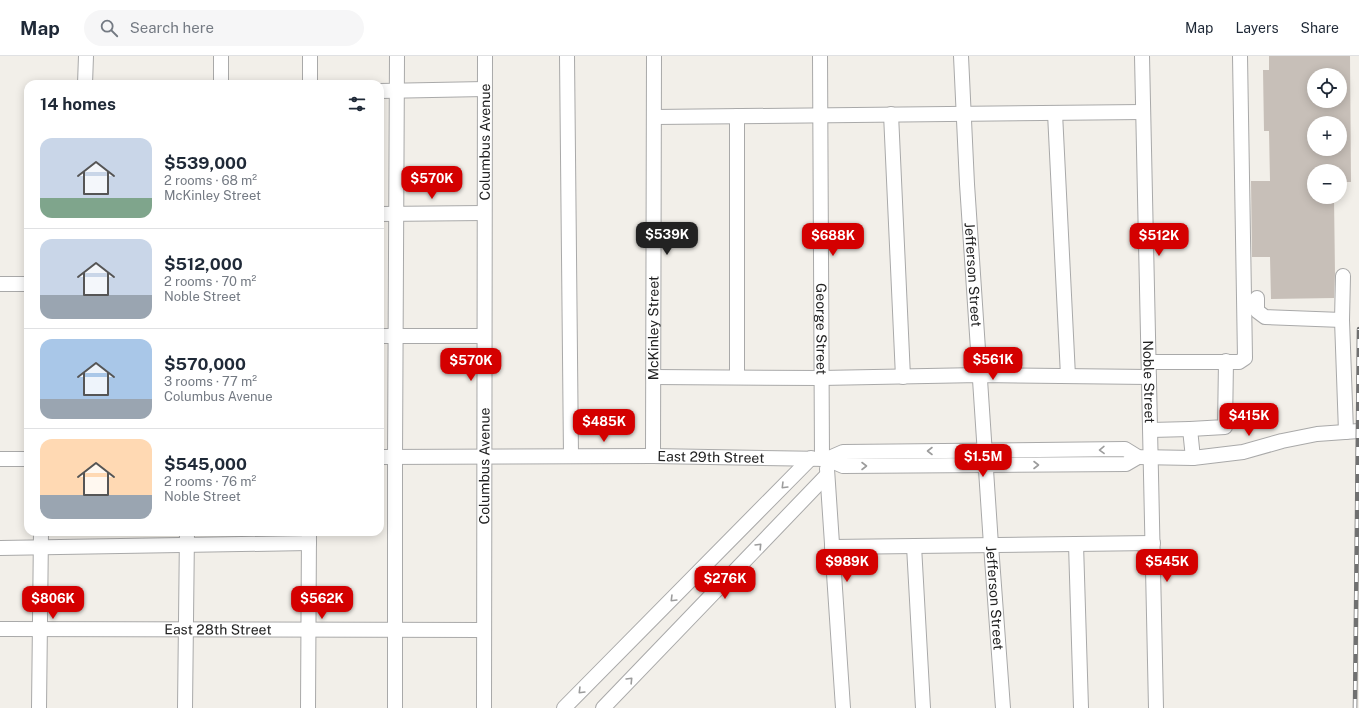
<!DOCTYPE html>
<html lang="en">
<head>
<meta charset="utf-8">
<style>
	:root { --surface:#fff; --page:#f6f6f7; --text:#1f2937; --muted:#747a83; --line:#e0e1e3; --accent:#d40000 }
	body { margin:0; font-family:"Public Sans",sans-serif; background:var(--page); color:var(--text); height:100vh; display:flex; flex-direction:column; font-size:15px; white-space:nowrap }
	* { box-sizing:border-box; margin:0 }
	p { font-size:13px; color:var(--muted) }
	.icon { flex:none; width:22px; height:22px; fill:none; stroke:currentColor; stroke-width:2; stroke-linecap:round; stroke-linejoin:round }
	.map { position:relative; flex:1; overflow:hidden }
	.side { position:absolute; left:24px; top:24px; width:360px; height:456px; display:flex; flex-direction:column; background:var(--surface); border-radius:12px; box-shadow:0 2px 10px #0003 }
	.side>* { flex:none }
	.tools { position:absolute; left:1307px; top:12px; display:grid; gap:8px }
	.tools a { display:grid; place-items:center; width:40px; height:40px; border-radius:50%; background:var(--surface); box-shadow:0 2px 10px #0003; font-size:20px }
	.price { position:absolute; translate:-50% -34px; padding:0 9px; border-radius:8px; background:var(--accent); color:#fff; font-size:13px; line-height:26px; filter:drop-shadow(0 1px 2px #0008) }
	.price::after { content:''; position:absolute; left:50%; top:24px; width:12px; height:9px; margin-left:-6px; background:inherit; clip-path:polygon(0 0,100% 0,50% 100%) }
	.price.current { background:#222; color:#fff }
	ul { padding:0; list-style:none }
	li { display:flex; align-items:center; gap:12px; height:100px; padding:0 16px }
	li+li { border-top:1px solid var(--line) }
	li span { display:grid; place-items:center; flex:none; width:112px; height:80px; border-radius:12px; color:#555 }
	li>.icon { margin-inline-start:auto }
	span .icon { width:48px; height:48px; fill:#fffc; stroke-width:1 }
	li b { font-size:17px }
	h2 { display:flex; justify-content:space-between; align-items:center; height:48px; padding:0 16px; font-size:17px }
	header { display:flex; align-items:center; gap:24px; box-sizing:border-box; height:56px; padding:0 20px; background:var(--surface); border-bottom:1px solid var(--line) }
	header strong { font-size:19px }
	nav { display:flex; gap:22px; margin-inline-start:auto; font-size:14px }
	.search { width:280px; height:36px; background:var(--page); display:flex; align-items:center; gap:10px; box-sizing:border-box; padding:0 14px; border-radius:22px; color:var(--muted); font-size:15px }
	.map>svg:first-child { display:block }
</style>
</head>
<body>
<header>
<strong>Map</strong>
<div class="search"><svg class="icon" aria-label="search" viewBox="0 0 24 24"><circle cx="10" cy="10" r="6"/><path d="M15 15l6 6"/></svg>Search here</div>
<nav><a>Map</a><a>Layers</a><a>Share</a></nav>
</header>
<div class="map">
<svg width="1359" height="652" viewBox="0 0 1359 652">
	<rect width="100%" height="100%" fill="#f2efe9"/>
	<path fill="#c7bfb8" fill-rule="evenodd" d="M1269,0H1350L1351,126H1340V115H1314V141H1334L1335,218L1334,242L1271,243L1270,201H1252L1251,125H1270L1269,75H1264L1263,14H1269ZM1314,19H1340V45H1314ZM1314,67H1340V93H1314Z"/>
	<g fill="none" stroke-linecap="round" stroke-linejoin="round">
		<defs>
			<g id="minor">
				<path d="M310,0V28"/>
				<path d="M567,0L571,400"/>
				<path id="s1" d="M820,0L822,403"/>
				<path id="s2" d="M961,0L967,128L991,489L1003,652"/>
				<path id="s3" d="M1142,0L1156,652"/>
				<path d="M85,28L86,0"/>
				<path d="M221,28V0"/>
				<path d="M380,35L485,33"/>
				<path d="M1055,57L1068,320"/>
				<path d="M891,58L903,321"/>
				<path d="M737,60V321"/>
				<path d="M654,61L1143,56"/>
				<path d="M380,158L484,157"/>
				<path d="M1343,220L1342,264L1346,376"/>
				<path d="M0,228H28"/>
				<path d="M1257,242V255L1265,261L1342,264"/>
				<path d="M380,280H484"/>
				<path d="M1149,306H1239L1245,302L1240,0"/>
				<path d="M653,321L821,322L980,319L1149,321"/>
				<path d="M1190,373L1225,371L1226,305"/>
				<path d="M1151,374L1190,373L1193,402"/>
				<path id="s4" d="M653,400L654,0"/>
				<path id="s5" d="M380,401L653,400L827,403L843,396L1125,393L1138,401L1193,402L1243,396L1282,385L1317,378L1359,375"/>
				<path d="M0,403H28"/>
				<path d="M827,403L843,410L1126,408L1138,401"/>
				<path d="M827,413L843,652"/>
				<path d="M1076,488L1081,652"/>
				<path d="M914,490L923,652"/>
				<path d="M832,491L1153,487"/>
				<path d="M0,492L309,487"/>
				<path id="s6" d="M0,573L484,574"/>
				<path d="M39,652L41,476"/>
				<path d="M185,652L187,476"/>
				<path d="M308,652L309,476"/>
				<path d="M395,652V401L397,0"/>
				<path id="s7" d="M484,652L485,0"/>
				<path d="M564,652L811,402"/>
				<path d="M603,652L827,419"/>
			</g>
		</defs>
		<use href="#minor" stroke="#a9a9a9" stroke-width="16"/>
		<use href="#minor" stroke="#fff" stroke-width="14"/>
		<defs>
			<path id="rail" d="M1355,652L1359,273"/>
		</defs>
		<use href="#rail" stroke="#707070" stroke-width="4.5"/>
		<use href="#rail" stroke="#fff" stroke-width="3" stroke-dasharray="9" stroke-linecap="butt"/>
	</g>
	<defs><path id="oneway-chevron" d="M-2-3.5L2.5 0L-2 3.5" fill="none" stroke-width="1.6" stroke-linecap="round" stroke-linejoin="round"/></defs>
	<g stroke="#9c9c9c">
		<use href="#oneway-chevron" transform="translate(1102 394) rotate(179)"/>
		<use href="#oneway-chevron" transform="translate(930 395) rotate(180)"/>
		<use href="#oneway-chevron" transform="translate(1036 409)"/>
		<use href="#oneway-chevron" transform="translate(864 410)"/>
		<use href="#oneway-chevron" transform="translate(784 430) rotate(135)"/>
		<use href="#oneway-chevron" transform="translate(759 490) rotate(-46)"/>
		<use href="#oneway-chevron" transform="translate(673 543) rotate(135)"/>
		<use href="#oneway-chevron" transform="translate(630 624) rotate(-46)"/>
		<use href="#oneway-chevron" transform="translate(581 635) rotate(135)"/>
	</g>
	<g text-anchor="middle" stroke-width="4" stroke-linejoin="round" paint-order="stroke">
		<g font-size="14" fill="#222" stroke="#fff">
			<text dy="5" stroke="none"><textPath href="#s7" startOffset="566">Columbus Avenue</textPath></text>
			<text dy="5" stroke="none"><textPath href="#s2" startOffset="219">Jefferson Street</textPath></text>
			<text dy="5" stroke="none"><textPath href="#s4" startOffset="128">McKinley Street</textPath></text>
			<text dy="5" stroke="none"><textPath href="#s1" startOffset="273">George Street</textPath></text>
			<text dy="5" stroke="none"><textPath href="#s3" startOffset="326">Noble Street</textPath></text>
			<text dy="5" stroke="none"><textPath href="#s5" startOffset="331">East 29th Street</textPath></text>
			<text dy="5" stroke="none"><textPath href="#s7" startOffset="242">Columbus Avenue</textPath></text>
			<text dy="5" stroke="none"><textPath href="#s2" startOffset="543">Jefferson Street</textPath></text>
			<text dy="5" stroke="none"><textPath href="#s6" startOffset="218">East 28th Street</textPath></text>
		</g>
	</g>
</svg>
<div class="tools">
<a><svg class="icon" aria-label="locate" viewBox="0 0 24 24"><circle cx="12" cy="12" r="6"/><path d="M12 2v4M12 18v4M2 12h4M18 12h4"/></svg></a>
<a>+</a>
<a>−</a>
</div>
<b class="price" style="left:432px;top:144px">$570K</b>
<b class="price current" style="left:667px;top:200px">$539K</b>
<b class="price" style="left:833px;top:201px">$688K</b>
<b class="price" style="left:1159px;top:201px">$512K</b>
<b class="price" style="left:993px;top:325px">$561K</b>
<b class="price" style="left:471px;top:326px">$570K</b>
<b class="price" style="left:1249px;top:381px">$415K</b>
<b class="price" style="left:604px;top:387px">$485K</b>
<b class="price" style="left:983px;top:422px">$1.5M</b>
<b class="price" style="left:847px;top:527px">$989K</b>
<b class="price" style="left:1167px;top:527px">$545K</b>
<b class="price" style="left:725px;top:544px">$276K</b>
<b class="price" style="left:53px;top:564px">$806K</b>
<b class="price" style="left:322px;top:564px">$562K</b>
<section class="side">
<h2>14 homes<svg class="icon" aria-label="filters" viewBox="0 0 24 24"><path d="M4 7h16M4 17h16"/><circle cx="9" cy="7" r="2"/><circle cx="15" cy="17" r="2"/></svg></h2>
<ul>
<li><span style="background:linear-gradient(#c9d6e8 75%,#7fa58c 0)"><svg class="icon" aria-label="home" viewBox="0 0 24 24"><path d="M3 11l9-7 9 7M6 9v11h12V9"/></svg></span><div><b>$539,000</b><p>2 rooms · 68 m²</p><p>McKinley Street</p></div></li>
<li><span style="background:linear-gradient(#c9d6e8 70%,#9aa5b1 0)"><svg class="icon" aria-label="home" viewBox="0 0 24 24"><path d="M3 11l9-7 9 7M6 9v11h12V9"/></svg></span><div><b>$512,000</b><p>2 rooms · 70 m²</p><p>Noble Street</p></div></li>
<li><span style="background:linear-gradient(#a9c7e8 75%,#9aa5b1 0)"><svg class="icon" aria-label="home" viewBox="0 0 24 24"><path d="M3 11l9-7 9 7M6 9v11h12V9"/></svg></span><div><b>$570,000</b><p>3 rooms · 77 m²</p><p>Columbus Avenue</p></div></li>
<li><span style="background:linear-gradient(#ffd9b3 70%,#9aa5b1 0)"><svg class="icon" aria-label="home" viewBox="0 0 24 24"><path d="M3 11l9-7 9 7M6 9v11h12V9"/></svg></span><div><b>$545,000</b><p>2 rooms · 76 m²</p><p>Noble Street</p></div></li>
</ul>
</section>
</div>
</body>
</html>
